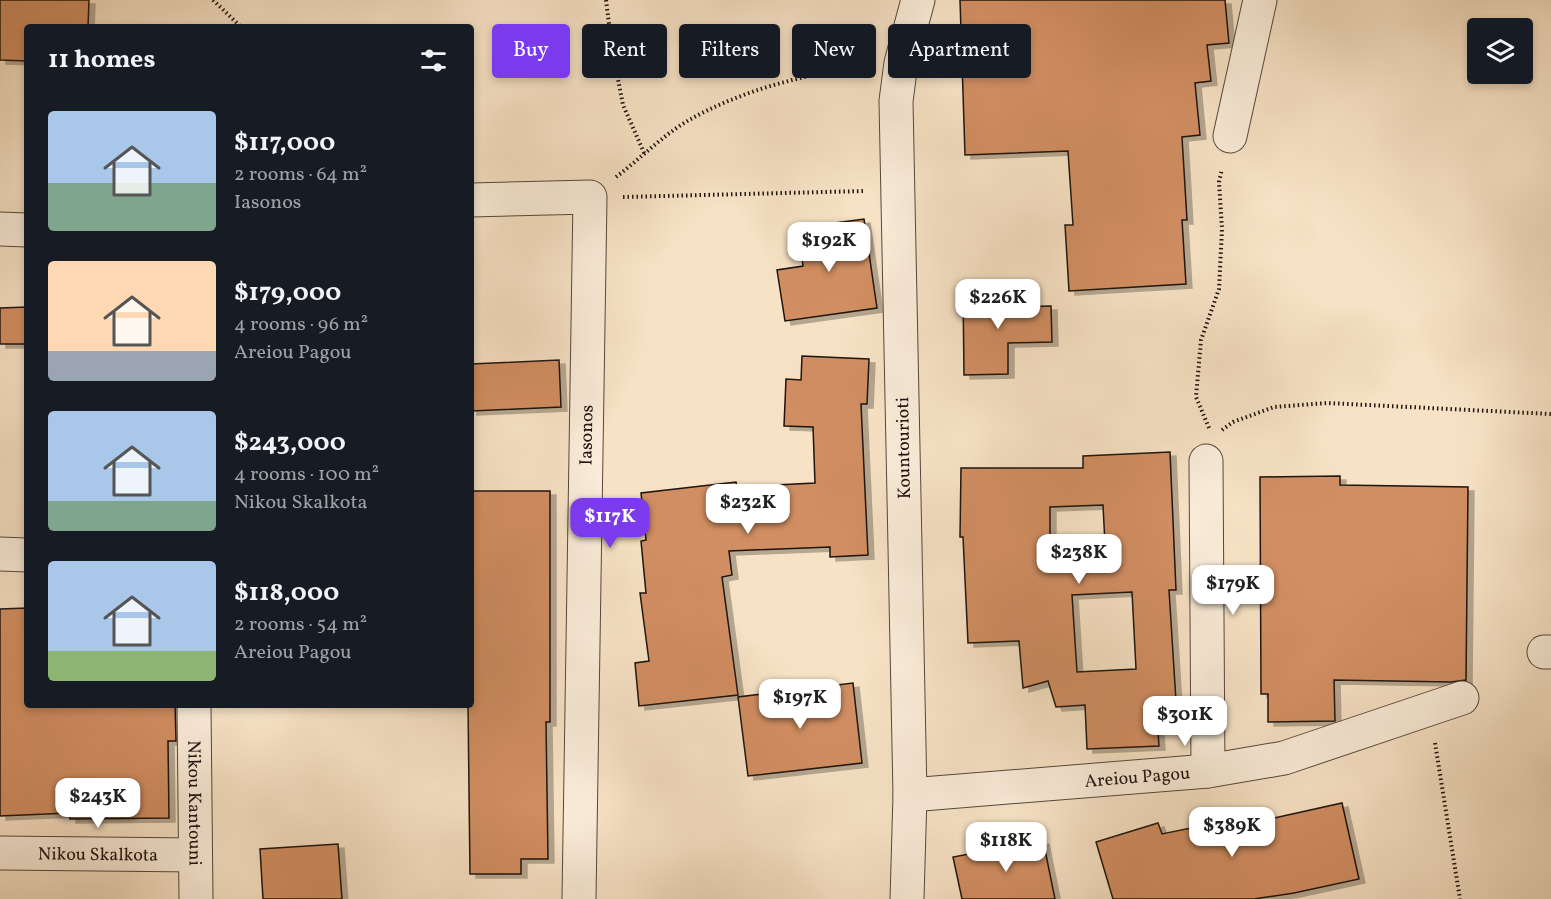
<!DOCTYPE html>
<html lang="en">
<head>
<meta charset="utf-8">
<style>
	:root { --surface:#171b24; --page:#242831; --text:#f1f3f6; --muted:#9ea1a6; --accent:#7c3aed }
	body { margin:0; font-family:Vollkorn,serif; background:var(--page); color:var(--text); height:100vh; display:flex; flex-direction:column; font-size:22px; white-space:nowrap }
	* { box-sizing:border-box; margin:0 }
	p { font-size:20px; color:var(--muted) }
	.icon { flex:none; width:33px; height:33px; fill:none; stroke:currentColor; stroke-width:2; stroke-linecap:round; stroke-linejoin:round }
	.map { position:relative; flex:1; overflow:hidden }
	.panel { position:absolute; left:24px; top:24px; width:450px; height:684px; display:flex; flex-direction:column; background:var(--surface); border-radius:6px; box-shadow:0 3px 9px #0003 }
	.panel>* { flex:none }
	.top-card { position:absolute; left:492px; top:24px; width:570px; height:54px; display:flex; gap:12px }
	.buttons { position:absolute; left:1467px; top:18px; display:grid; gap:12px }
	.buttons a { display:grid; place-items:center; width:66px; height:66px; border-radius:6px; background:var(--surface); box-shadow:0 3px 9px #0003; font-size:30px }
	.price { position:absolute; translate:-50% -51px; padding:0 14px; border-radius:12px; background:#fff; color:#222; font-size:20px; line-height:39px; filter:drop-shadow(0 2px 3px #0008) }
	.price::after { content:''; position:absolute; left:50%; top:36px; width:18px; height:14px; margin-left:-9px; background:inherit; clip-path:polygon(0 0,100% 0,50% 100%) }
	.price.selected { background:var(--accent); color:#fff }
	ul { padding:0; list-style:none }
	li { display:flex; align-items:center; gap:18px; height:150px; padding:0 24px }
	li span { display:grid; place-items:center; flex:none; width:168px; height:120px; border-radius:6px; color:#555 }
	li>.icon { margin-inline-start:auto }
	span .icon { width:72px; height:72px; fill:#fffc; stroke-width:1 }
	li b { font-size:26px }
	h2 { display:flex; justify-content:space-between; align-items:center; height:72px; padding:0 24px; font-size:26px }
	.chip { padding:0 21px; border-radius:6px; background:var(--surface); box-shadow:0 3px 9px #0003; font-size:21px; line-height:54px }
	.chip.selected { background:var(--accent); color:#fff }
	.map>svg:first-child { display:block }
</style>
</head>
<body>
<div class="map">
<svg width="1551" height="899" viewBox="0 0 1551 899">
	<defs>
		<filter id="shadow"><feDropShadow dx="6" dy="4" stdDeviation="0" flood-color="#0004"/></filter>
	</defs>
	<rect width="100%" height="100%" fill="#f7e2c5"/>
	<filter id="stains"><feTurbulence type="fractalNoise" baseFrequency=".00333" numOctaves="4"/><feColorMatrix values="0 0 0 0 .2 0 0 0 0 .09 0 0 0 0 .02 0 0 0 .5 -.17"/></filter>
	<radialGradient id="worn" r=".72"><stop offset=".6" stop-color="#630" stop-opacity="0"/><stop offset="1" stop-color="#630" stop-opacity=".3"/></radialGradient>
	<g fill="#d18e62" stroke="#1e130f" stroke-width="1.5" fill-rule="evenodd" filter="url(#shadow)">
		<path d="M0,0H89L88,27H27V61L0,60Z"/>
		<path d="M960,0H1225L1229,43L1207,45L1211,81L1195,83L1200,135L1182,137L1187,220H1182L1186,284L1069,291L1065,225H1073L1068,151L965,155Z"/>
		<path d="M864,219L877,308L785,321L777,270L803,266L798,228Z"/>
		<path d="M1002,288V307L1051,306L1052,342L1008,343V374L964,375L963,289Z"/>
		<path d="M27,307V344H0V308Z"/>
		<path d="M802,356L869,359L867,404H861L868,555L830,557V547L729,551L732,575L722,577L738,695L639,706L635,663L649,661L640,593H646L641,541L646,540L641,493L736,482L737,487L815,483L813,427L784,426L786,379L801,380Z"/>
		<path d="M559,360L561,407L471,411V364Z"/>
		<path d="M1170,452L1176,590H1169L1177,717L1157,718L1159,746L1087,749L1085,705L1056,707L1048,681L1023,688L1019,641L968,643L963,537H960L961,468H1083V456ZM1103,505L1106,564L1050,567V507ZM1132,592L1136,669L1077,672L1072,595Z"/>
		<path d="M1340,476V485L1468,487L1466,680L1451,682L1334,680L1335,721L1268,722V694H1261L1260,477Z"/>
		<path d="M471,491H550V722H546L548,859H521V874H470L468,705H471Z"/>
		<path d="M27,608V705H175L176,741H168L169,818L70,819V813L0,816V609Z"/>
		<path d="M853,683L862,763L748,776L738,697Z"/>
		<path d="M1342,803L1359,879L1294,893L1254,899H1113L1096,842L1158,823L1162,834L1255,815L1256,822Z"/>
		<path d="M1043,840L1055,899H962L953,857Z"/>
		<path d="M338,844L342,899H263L260,849Z"/>
	</g>
	<g fill="none" stroke-linecap="round" stroke-linejoin="round">
		<defs>
			<g id="street">
				<path d="M1230,136L1260,0"/>
				<path d="M471,200L590,197L579,899"/>
				<path d="M0,229L27,230"/>
				<path d="M1206,461L1208,771"/>
				<path d="M0,554L27,555"/>
				<path d="M1544,652H1551"/>
				<path id="s1" d="M194,705L196,899"/>
				<path id="s2" d="M910,795L1208,771L1284,758L1462,698"/>
				<path id="s3" d="M0,853L195,855"/>
				<path d="M907,899L910,795L896,101L901,63L918,0"/>
			</g>
		</defs>
		<use href="#street" stroke="#54473c" stroke-width="35"/>
		<g stroke="#1e130f" stroke-width="4" stroke-dasharray="1.5 3" stroke-linecap="butt">
			<path d="M213,0L241,27"/>
			<path d="M606,0L612,48L623,105L645,155"/>
			<path d="M616,177C640,159 663,135 689,120C740,91 807,73 865,67"/>
			<path d="M623,197L865,191"/>
			<path d="M1209,428L1196,397L1201,340L1219,289L1222,229L1219,182L1222,169"/>
			<path d="M1222,430L1233,422L1274,407L1327,403L1551,414"/>
			<path d="M1435,743L1460,899"/>
		</g>
		<use href="#street" stroke="#faecd9" stroke-width="33"/>
	</g>
	<g text-anchor="middle" stroke-width="5" stroke-linejoin="round" paint-order="stroke">
		<g font-size="18" fill="#1e130f" stroke="#faecd9">
			<text transform="translate(586 435) rotate(-89)" y="6">Iasonos</text>
			<text transform="translate(903 448) rotate(-91)" y="6">Kountourioti</text>
			<text dy="6" stroke="none"><textPath href="#s2" startOffset="228">Areiou Pagou</textPath></text>
			<text dy="6" stroke="none"><textPath href="#s1" startOffset="98">Nikou Kantouni</textPath></text>
			<text dy="6" stroke="none"><textPath href="#s3" startOffset="98">Nikou Skalkota</textPath></text>
		</g>
	</g>
	<rect width="100%" height="100%" filter="url(#stains)"/>
	<rect width="100%" height="100%" fill="url(#worn)"/>
</svg>
<div class="buttons">
<a><svg class="icon" aria-label="layers" viewBox="0 0 24 24"><path d="M12 4l9 5-9 5-9-5zM3 14l9 5 9-5"/></svg></a>
</div>
<b class="price" style="left:829px;top:273px">$192K</b>
<b class="price" style="left:998px;top:330px">$226K</b>
<b class="price" style="left:748px;top:535px">$232K</b>
<b class="price selected" style="left:610px;top:549px">$117K</b>
<b class="price" style="left:1079px;top:585px">$238K</b>
<b class="price" style="left:1233px;top:616px">$179K</b>
<b class="price" style="left:800px;top:730px">$197K</b>
<b class="price" style="left:1185px;top:747px">$301K</b>
<b class="price" style="left:98px;top:829px">$243K</b>
<b class="price" style="left:1232px;top:858px">$389K</b>
<b class="price" style="left:1006px;top:873px">$118K</b>
<div class="top-card">
<a class="chip selected">Buy</a>
<a class="chip">Rent</a>
<a class="chip">Filters</a>
<a class="chip">New</a>
<a class="chip">Apartment</a>
</div>
<section class="panel">
<h2>11 homes<svg class="icon" aria-label="filters" viewBox="0 0 24 24"><path d="M4 7h16M4 17h16"/><circle cx="9" cy="7" r="2"/><circle cx="15" cy="17" r="2"/></svg></h2>
<ul>
<li><span style="background:linear-gradient(#a9c7e8 60%,#7fa58c 0)"><svg class="icon" aria-label="home" viewBox="0 0 24 24"><path d="M3 11l9-7 9 7M6 9v11h12V9"/></svg></span><div><b>$117,000</b><p>2 rooms · 64 m²</p><p>Iasonos</p></div></li>
<li><span style="background:linear-gradient(#ffd9b3 75%,#9aa5b1 0)"><svg class="icon" aria-label="home" viewBox="0 0 24 24"><path d="M3 11l9-7 9 7M6 9v11h12V9"/></svg></span><div><b>$179,000</b><p>4 rooms · 96 m²</p><p>Areiou Pagou</p></div></li>
<li><span style="background:linear-gradient(#a9c7e8 75%,#7fa58c 0)"><svg class="icon" aria-label="home" viewBox="0 0 24 24"><path d="M3 11l9-7 9 7M6 9v11h12V9"/></svg></span><div><b>$243,000</b><p>4 rooms · 100 m²</p><p>Nikou Skalkota</p></div></li>
<li><span style="background:linear-gradient(#a9c7e8 75%,#8fb573 0)"><svg class="icon" aria-label="home" viewBox="0 0 24 24"><path d="M3 11l9-7 9 7M6 9v11h12V9"/></svg></span><div><b>$118,000</b><p>2 rooms · 54 m²</p><p>Areiou Pagou</p></div></li>
</ul>
</section>
</div>
</body>
</html>
